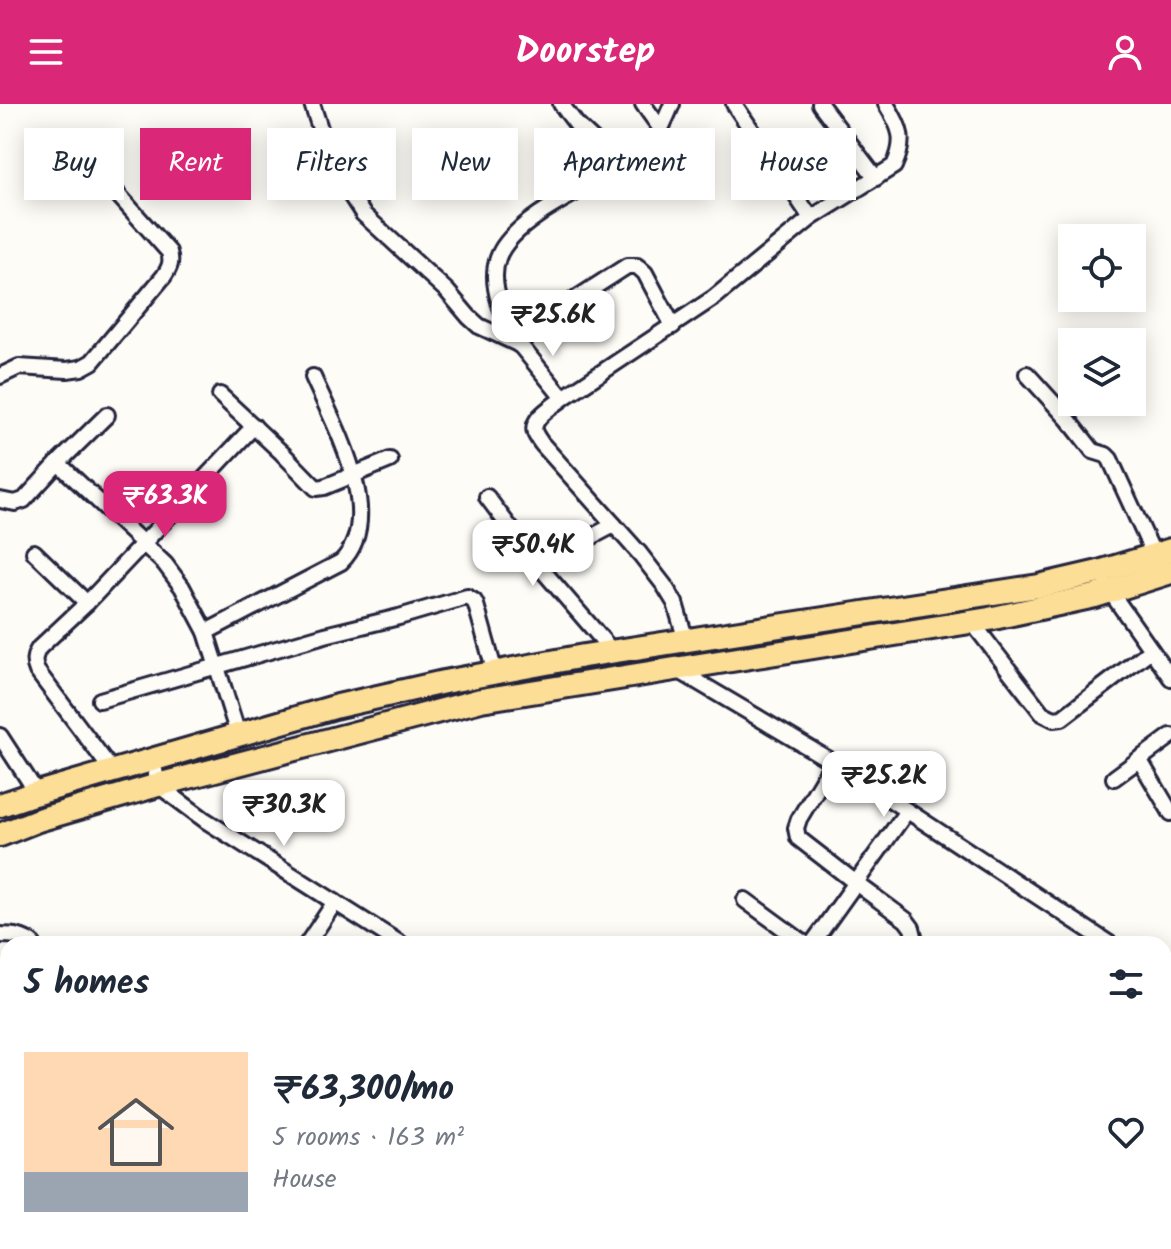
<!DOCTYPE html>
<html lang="en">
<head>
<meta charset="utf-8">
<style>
	:root { --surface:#fff; --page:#f2f2f3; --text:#1f2937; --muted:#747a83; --line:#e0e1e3; --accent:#db2777 }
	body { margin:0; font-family:Kalam,sans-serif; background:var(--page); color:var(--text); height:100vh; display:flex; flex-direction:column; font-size:30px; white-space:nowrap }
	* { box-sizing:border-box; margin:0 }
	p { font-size:26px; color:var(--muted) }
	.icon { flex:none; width:44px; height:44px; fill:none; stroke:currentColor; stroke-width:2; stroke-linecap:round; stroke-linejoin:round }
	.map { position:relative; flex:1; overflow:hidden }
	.details { position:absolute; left:0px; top:832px; width:1172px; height:314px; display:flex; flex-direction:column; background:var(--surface); border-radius:24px 24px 0 0; box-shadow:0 4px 20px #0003 }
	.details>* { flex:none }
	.guide { position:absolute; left:24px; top:24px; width:1124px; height:72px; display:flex; gap:16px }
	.fabs { position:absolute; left:1058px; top:120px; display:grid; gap:16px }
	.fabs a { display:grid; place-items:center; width:88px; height:88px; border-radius:0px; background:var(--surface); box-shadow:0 4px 20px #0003; font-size:40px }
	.price { position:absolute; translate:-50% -68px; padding:0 18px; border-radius:16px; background:#fff; color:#222; font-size:26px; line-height:52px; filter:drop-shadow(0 2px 4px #0008) }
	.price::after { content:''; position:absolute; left:50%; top:48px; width:24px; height:18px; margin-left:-12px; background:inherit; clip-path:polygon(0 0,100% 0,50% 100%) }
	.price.on { background:var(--accent); color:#fff }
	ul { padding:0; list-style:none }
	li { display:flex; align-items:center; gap:24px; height:200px; padding:0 24px }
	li+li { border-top:2px solid var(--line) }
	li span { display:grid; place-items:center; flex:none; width:224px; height:160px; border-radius:0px; color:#555 }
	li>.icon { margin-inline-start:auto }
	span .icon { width:96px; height:96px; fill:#fffc; stroke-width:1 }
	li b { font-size:34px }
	h2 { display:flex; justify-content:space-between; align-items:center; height:96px; padding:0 24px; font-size:34px }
	.pill { padding:0 28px; border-radius:0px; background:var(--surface); box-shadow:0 4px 20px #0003; font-size:28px; line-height:72px }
	.pill.on { background:var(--accent); color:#fff }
	header { display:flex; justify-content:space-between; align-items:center; height:104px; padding:0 24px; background:var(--accent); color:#fff; font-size:36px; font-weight:600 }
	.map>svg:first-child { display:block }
</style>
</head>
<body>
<header><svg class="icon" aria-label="menu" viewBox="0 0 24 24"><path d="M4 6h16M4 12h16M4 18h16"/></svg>Doorstep<svg class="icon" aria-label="person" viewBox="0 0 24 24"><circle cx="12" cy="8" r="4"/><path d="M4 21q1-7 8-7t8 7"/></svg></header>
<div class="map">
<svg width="1171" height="1145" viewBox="0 0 1171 1145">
	<rect width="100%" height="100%" fill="#fdfcf7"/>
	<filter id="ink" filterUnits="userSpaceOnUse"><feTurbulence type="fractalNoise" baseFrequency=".0125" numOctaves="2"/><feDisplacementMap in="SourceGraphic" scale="16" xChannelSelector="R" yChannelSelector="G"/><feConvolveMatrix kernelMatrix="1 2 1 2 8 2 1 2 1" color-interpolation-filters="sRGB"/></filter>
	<g filter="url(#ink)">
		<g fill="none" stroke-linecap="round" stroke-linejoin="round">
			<defs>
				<g id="minor">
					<path d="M312,0L333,64L363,110L447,187L469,213L479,222L520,241L563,294C554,302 530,314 535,329C535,330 541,339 542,340L640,450L664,481L675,499L686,537"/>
					<path d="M561,0L577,21L622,63"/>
					<path d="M643,0L661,25"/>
					<path d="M734,0L811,114"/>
					<path d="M820,0L876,74"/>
					<path d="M513,231L560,205L627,162H637L645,169L673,222"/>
					<path d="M519,241C505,218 488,181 498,154C510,119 577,88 609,71C618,66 628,62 636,56C654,44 664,19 672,0"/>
					<path d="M1027,270L1068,315L1093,347L1106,351L1110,355L1154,451"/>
					<path d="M0,272L19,263L67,266L81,264L92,258L164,172C170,163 172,158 169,148L105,76C96,61 92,52 93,35"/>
					<path d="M220,291L282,349L316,384L324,383L390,356"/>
					<path d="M563,294L715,193L811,114L894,62C906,36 901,24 886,0"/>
					<path d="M58,359L107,311"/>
					<path d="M487,393L538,461L613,548"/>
					<path d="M0,396L15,399L24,396L58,359L165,460L182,483L206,528L238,630"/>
					<path d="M34,448L87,499"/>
					<path d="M538,461L614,421"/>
					<path d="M1107,483L1171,574"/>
					<path d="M971,517L1042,609L1054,615L1062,614L1151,546"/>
					<path d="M206,528L341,458C387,413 334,321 313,273"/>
					<path d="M676,565L833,658L1110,840"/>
					<path d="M100,596L325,531L399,513L467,493L474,497L476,501L495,569"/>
					<path d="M0,632L37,689"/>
					<path d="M1139,655L1171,709"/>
					<path d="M153,656L158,681L205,716L401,840"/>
					<path d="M833,658L799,715L796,724L798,734L856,779L906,816L912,824L916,840"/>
					<path d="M113,668L37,567C33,558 34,552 39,544L87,499L254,322"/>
					<path d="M1114,674L1171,632"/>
					<path d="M745,796L805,840"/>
					<path d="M0,831C13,831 23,832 33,840"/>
					<path d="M307,840L335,798"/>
					<path d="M812,840L907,707"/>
					<path d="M1164,884L1165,876"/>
					<path d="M1164,898L1171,911"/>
					<path d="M0,946L8,955"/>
					<path d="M1164,1102L1171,1109"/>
					<path d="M1102,1138L1112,1145"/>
					<path d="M155,1145L164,1138"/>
					<path d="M857,1145L859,1138"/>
					<path d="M1076,1145L1087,1138"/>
				</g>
				<g id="highway">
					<path d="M0,701L27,692L338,602L444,578L584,552L1039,482L1099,468L1171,446"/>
					<path d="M0,731L38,716L158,681L481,596L989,515L1095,492L1171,468"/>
				</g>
			</defs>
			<use href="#minor" stroke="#22223b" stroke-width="20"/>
			<use href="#highway" stroke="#22223b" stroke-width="28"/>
			<use href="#minor" stroke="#fdfcf7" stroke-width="14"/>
			<use href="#highway" stroke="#fdde96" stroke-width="22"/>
		</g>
	</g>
</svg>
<div class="fabs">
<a><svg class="icon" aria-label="locate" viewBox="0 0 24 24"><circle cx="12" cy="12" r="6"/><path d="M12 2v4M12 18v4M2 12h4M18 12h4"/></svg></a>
<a><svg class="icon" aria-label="layers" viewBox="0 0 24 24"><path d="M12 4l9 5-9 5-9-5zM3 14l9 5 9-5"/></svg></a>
</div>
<b class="price" style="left:553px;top:254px">₹25.6K</b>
<b class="price on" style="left:165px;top:435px">₹63.3K</b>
<b class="price" style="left:533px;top:484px">₹50.4K</b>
<b class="price" style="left:884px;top:715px">₹25.2K</b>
<b class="price" style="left:284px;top:744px">₹30.3K</b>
<div class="guide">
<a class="pill">Buy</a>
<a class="pill on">Rent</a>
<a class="pill">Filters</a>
<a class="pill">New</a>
<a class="pill">Apartment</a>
<a class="pill">House</a>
</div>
<section class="details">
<h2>5 homes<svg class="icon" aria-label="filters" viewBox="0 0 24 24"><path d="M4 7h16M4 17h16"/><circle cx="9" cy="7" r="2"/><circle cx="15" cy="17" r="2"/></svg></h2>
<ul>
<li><span style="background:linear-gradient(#ffd9b3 75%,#9aa5b1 0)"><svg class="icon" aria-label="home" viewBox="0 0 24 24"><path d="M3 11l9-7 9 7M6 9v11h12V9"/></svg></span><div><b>₹63,300/mo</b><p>5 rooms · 163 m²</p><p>House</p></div><svg class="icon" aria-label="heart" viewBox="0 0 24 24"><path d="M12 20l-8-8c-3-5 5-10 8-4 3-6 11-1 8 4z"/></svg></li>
</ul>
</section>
</div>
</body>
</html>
